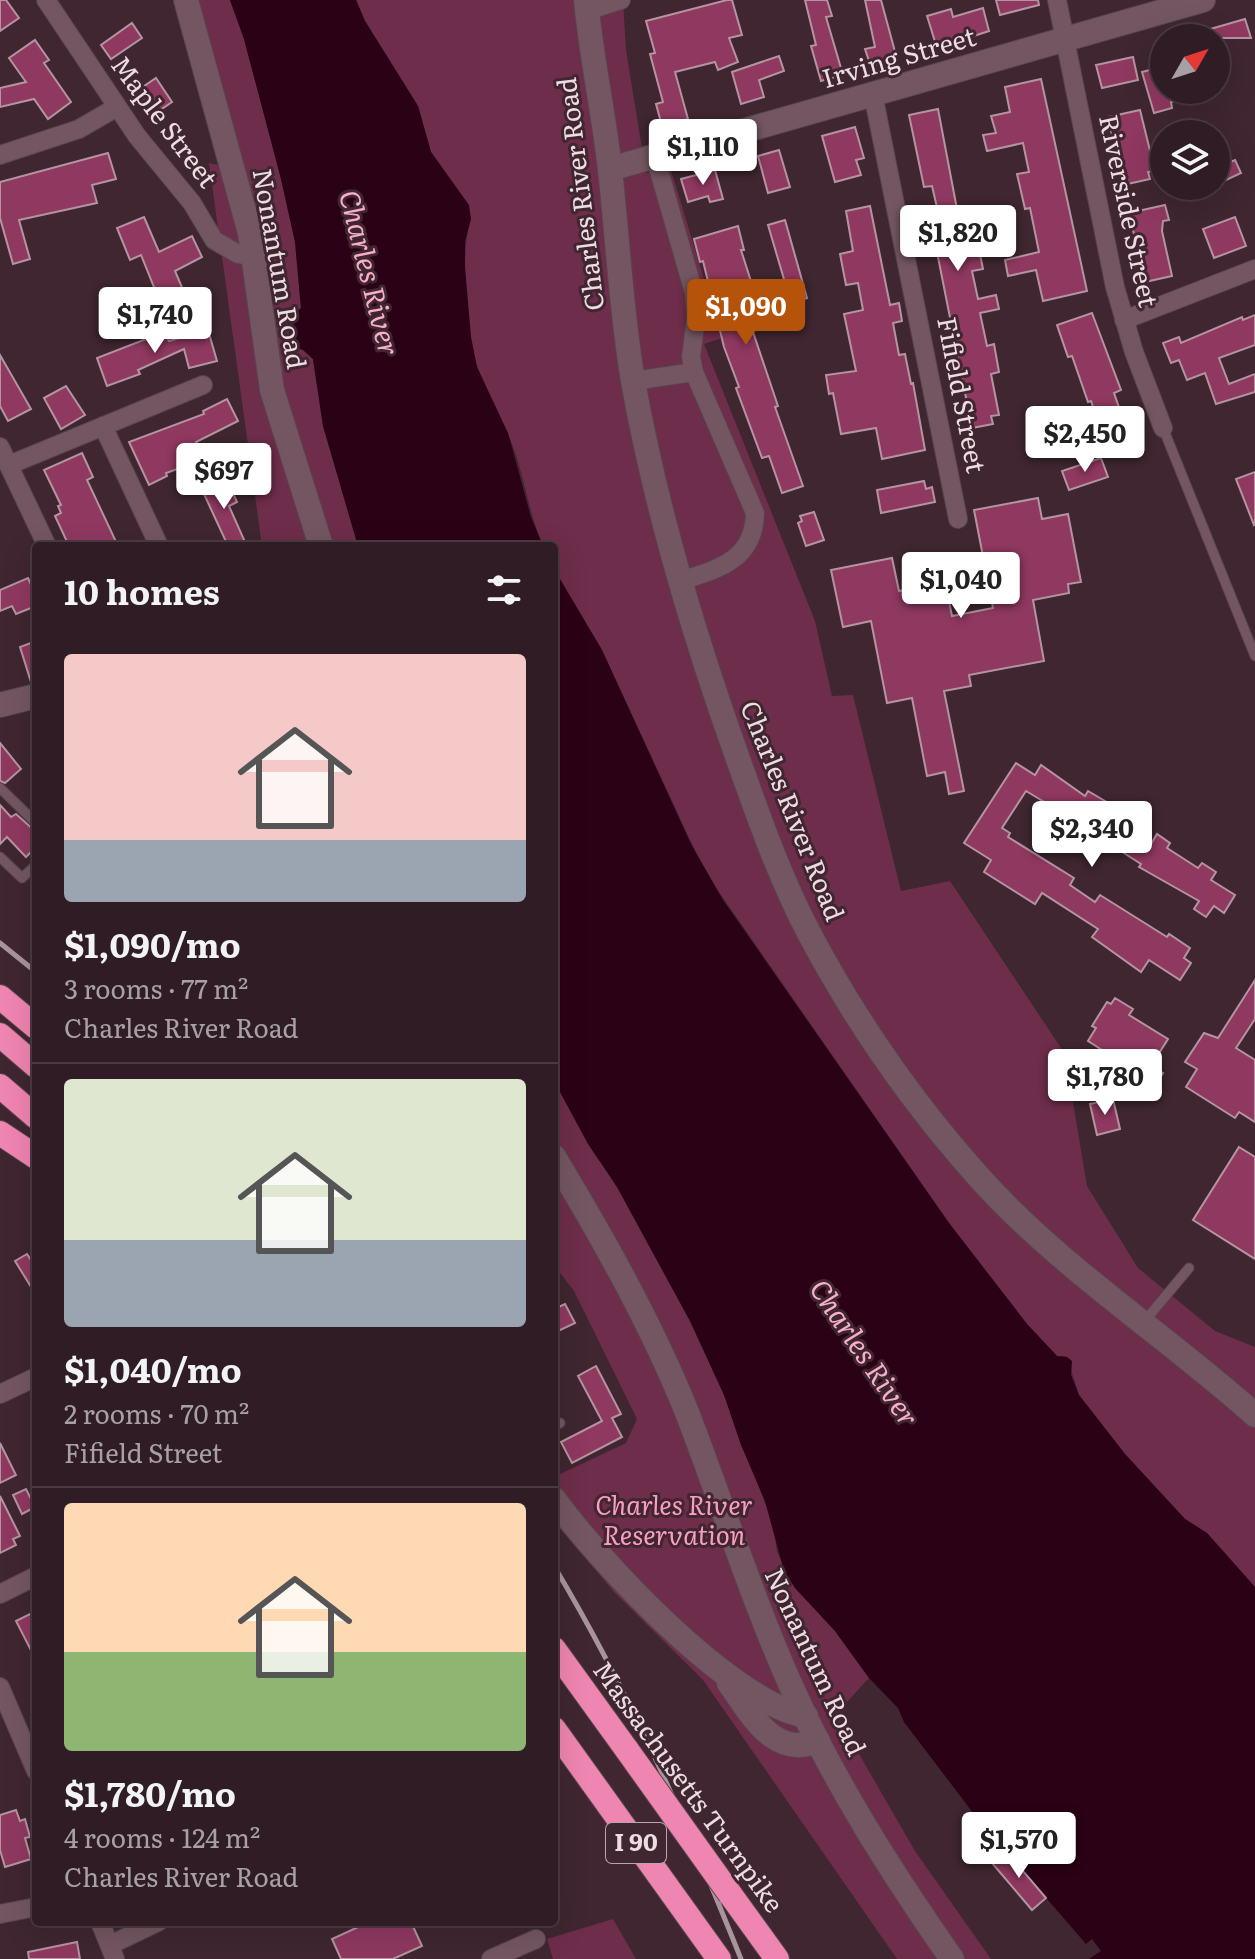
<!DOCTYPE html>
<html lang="en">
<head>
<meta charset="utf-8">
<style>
	:root { --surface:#2f1c24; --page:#3b2931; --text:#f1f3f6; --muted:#a7a1a6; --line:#4a3a41; --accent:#b45309 }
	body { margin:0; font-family:Literata,serif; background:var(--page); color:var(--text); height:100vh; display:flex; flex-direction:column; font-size:30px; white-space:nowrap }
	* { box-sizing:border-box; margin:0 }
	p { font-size:26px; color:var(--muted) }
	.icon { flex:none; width:44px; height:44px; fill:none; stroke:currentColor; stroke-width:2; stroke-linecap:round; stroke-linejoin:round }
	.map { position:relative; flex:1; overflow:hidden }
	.panel { position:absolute; left:32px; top:542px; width:526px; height:1384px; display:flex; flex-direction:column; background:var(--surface); border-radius:8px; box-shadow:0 8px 32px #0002,0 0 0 2px var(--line) }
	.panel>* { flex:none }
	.needle { width:52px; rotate:51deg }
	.tools { position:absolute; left:1150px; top:24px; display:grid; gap:16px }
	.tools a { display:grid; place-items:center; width:80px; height:80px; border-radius:50%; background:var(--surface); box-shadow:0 8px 32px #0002,0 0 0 2px var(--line); font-size:40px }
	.price { position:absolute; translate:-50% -68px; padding:0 18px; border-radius:8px; background:#fff; color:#222; font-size:26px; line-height:52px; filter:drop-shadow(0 2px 4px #0008) }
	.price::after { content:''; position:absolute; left:50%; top:48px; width:24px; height:18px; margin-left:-12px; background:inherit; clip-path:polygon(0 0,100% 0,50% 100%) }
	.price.active { background:var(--accent); color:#fff }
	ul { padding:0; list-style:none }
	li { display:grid; align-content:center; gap:16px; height:424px; padding:0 32px }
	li+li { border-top:2px solid var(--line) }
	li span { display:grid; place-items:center; height:248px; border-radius:8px; color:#555 }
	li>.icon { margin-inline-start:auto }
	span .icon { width:144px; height:144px; fill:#fffc; stroke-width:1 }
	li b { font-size:34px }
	h2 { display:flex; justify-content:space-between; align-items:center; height:96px; padding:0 32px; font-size:34px }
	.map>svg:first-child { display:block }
</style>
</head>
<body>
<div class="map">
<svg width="1255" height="1959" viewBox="0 0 1255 1959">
	<rect width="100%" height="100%" fill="#3f2630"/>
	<g fill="#6e2d4a">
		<path d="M186,0H230L244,39L281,179L295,242L301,309L288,312L303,350L313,359L323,426L358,546H262L209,163L233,168Z"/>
		<path d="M356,0H623L626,50L646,173L670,167L722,338L704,344L815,621L832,696L853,695L901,891L950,881L1065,1054L1087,1186L1138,1268L1215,1331L1255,1347V1587L1207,1533L1185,1519L1125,1454L1079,1395L1067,1357L1057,1356L1027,1324L949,1223L705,872L602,650L554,569V546H543L540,538C529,511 525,483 516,455C506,425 490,400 479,371C467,341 459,249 471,219L455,186L431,152L418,106L365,21Z"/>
		<path d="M554,1081L617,1187L690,1321L724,1395L774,1527L777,1552L795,1588L835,1631L869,1678L836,1714L915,1851L991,1959H897L703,1680L615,1593L554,1521V1477L626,1443L637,1419L574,1291L554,1265Z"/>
		<path d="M613,1919L636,1959H553L547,1939Z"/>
	</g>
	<g fill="#2b0116">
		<path d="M230,0H356L365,21L418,106L431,152L469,205L471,219L465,242V267L471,337L477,367L508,433L531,517L543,546H358L323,426L313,359L303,350L291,347L287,312H296L301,308L295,242L281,179L244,39Z"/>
		<path d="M554,569L602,650L690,842L723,900L949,1223L1027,1324L1057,1356L1067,1357L1072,1361L1071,1375L1079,1395L1125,1454L1185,1519L1207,1533L1255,1587V1959H1089L1101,1951L1092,1939L1086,1944L977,1818L904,1722L898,1708L869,1678L835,1631L795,1588L784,1571L765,1501L741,1445L724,1395L690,1321L617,1187L588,1144L554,1081Z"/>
	</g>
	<g fill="#8f3860" stroke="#b494a0" stroke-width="2">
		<path d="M0,0H6L19,18L0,31Z"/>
		<path d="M727,0H732L742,35L729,38L738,62L718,70L715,62L675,72L688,119L662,126L656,104L663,102L650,54L655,53L646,21Z"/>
		<path d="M805,0H827L832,16L826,17L843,75L821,81L811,46L816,45Z"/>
		<path d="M865,0H881L897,59L871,67L865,49L875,47Z"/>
		<path d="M996,0H1038L1039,5L1000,15Z"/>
		<path d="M983,8L989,31L937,48L927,16L951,9L953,17Z"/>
		<path d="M1245,19L1251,38H1194L1193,34Z"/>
		<path d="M132,23L142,38L111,59L101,45Z"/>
		<path d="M35,40L49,60L44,63L71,102L48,119L34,99L0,107V88L26,82L9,58Z"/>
		<path d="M779,56L784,71L759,80L764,97L741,104L732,72Z"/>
		<path d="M1133,57L1138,80L1102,88L1096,65Z"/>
		<path d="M1161,67L1164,90H1198V94L1171,102L1172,108L1154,113L1142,72Z"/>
		<path d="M156,78L172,102L150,117L134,93Z"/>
		<path d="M1041,79L1087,291L1043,301L1036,270L1008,276L1005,260L1039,252L1030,208L1025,209L1017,174L1029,172L1023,143L987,151L983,135L996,133L991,116L1010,112L1005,87Z"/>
		<path d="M938,109L964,246L978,244L983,269L972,271L978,299L996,295L999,309L980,313L987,346L994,344L999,372L991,374L999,415L991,416L993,424L972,428L930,217L939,216L932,186L924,187L909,115Z"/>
		<path d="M1140,110L1155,171L1148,172L1150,179L1123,185L1108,117Z"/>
		<path d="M855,127L864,158L856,160L861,175L835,182L822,136Z"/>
		<path d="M779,150L790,187L768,193L758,156Z"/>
		<path d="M108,153L116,179L92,185L97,203L19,220L30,259L13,264L0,218V182Z"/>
		<path d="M1235,160L1241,173L1222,182L1216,168Z"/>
		<path d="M715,170L723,199L710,202L708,196L688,202L681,179Z"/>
		<path d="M1165,205L1169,220L1163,221L1162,231L1172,276L1145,282L1129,213Z"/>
		<path d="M870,206L890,305L899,303L902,321L893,323L899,355L905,354L911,384L913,383L925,450L882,459L876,428L841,434L833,393L829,394L826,375L856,371L844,314L863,310L858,283L846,285L840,254L853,251L846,211Z"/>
		<path d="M144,217L159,252L192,236L202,257L175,271L184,292L160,302L141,255L130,260L117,228Z"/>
		<path d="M1235,217L1246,246L1214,258L1203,229Z"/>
		<path d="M785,220L807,298L791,303L768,225Z"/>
		<path d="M738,226L744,250H741L764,322L751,326L778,406L775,407L803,486L782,493L769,456L762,458L736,388L739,387L724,347L703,261L700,262L694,239Z"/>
		<path d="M1092,313L1121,390L1114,393L1129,436L1106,444L1091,401L1088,402L1072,356L1068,357L1057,325Z"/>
		<path d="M1255,315V345L1219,358L1229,384L1255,374V392L1216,404L1205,373L1187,380L1179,360L1171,363L1163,343L1179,337L1181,343L1242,317L1243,320Z"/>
		<path d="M208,330L217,361L189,368L184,349L138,370L140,374L107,386L97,358L164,332L169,341Z"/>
		<path d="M0,355L31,409L8,421L0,406Z"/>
		<path d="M66,386L85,415L61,429L44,398Z"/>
		<path d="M227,399L238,421L196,442L203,460L166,473L167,476L149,485L129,442L204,414L203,411Z"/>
		<path d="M82,453L93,477L87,480L118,546H69L55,516L61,513L58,506L61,505L44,470Z"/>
		<path d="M1101,458L1108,477L1069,490L1062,471Z"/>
		<path d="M1255,472V524L1254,525L1236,479Z"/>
		<path d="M226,478L237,502L229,506L245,542L236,546H228L204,494V488Z"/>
		<path d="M924,481L926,489L932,487L935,502L881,513L877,490Z"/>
		<path d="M1038,498L1042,519L1068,514L1081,582L1068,584L1069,593L1033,600L1044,661L969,675L971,686L944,691L964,791L949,794L945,772L927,776L912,698L887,703L871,621L843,627L831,570L892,558L899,591L945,582L952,616L993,608L974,510Z"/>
		<path d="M814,512L824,540L806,546L798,523L802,521L800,516Z"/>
		<path d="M28,578L36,596V606L16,614L12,606L0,611V590Z"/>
		<path d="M36,641V681L31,682L20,647Z"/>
		<path d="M0,743L21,769L5,783L0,781Z"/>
		<path d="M1016,763L1035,775L1041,765L1085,796L1088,791L1105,801L1099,810L1151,844L1157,834L1170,843L1167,848L1198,868L1202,863L1216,872L1211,880L1235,895L1224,913L1214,906L1206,917L1194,909L1199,901L1139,867L1141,864L1083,827L1081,830L1048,810L1051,806L1026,791L1002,828L1010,833L1008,837L1074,878L1070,885L1095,902L1100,895L1167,937L1169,934L1190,948L1184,958L1191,963L1180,980L1149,960L1141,972L1092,937L1098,929L1042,893L1035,904L984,872L991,860L964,843Z"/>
		<path d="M0,805L11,817L16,814L36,832V847L26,857L7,837L0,844Z"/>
		<path d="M1255,980V1019L1236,1048L1255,1060V1122L1239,1112L1235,1118L1186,1087L1197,1069L1185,1062L1204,1033L1218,1038Z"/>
		<path d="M1115,998L1133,1009L1129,1015L1168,1039L1151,1066L1163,1073L1149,1095L1114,1072L1121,1062L1088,1041L1096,1028L1092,1026L1107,1002L1111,1004Z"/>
		<path d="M1113,1099L1120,1129L1097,1135L1090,1104Z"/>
		<path d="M1239,1147L1255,1157V1259L1193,1220Z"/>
		<path d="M27,1254L36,1268V1295L15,1261Z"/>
		<path d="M565,1304L575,1323L554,1333V1309Z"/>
		<path d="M596,1366L621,1414L612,1418L622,1437L572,1463L561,1442L602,1421L578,1376Z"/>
		<path d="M0,1443L16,1475L0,1483Z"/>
		<path d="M26,1489L35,1507L22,1514L13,1495Z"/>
		<path d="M0,1496L20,1536L13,1539L16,1545L0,1553Z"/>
		<path d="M36,1611V1660L16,1621Z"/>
		<path d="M16,1810L20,1821L25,1819L30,1837L25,1838L31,1859L5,1867L0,1850V1815Z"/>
		<path d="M1006,1851L1046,1898L1032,1910L992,1863Z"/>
		<path d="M369,1922H411L422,1946L393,1959H341L332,1939Z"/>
		<path d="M77,1942L80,1959H29L28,1952Z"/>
	</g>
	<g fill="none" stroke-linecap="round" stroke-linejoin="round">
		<defs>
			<g id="lane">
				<path d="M1163,428L1255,656"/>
				<path d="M0,788L36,823"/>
				<path d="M0,857L22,878L36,865"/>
				<path d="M1143,1323L1189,1268"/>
				<path d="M554,1426L560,1423"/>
			</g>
			<g id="street">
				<path d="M46,0L137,136L192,203L214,240L238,254L254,257"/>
				<path d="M1057,0L1115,287L1134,352L1163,428"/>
				<path d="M587,11L621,0"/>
				<path d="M873,94L958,519"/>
				<path d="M0,155L79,129L117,107"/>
				<path d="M655,157L694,293L696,318L691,357L694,372L755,513C754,560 719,569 680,581"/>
				<path d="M1124,320L1255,269"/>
				<path d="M633,381L694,372"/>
				<path d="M103,426L159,546"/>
				<path d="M0,447L47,546"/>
				<path d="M9,465L203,385"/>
				<path d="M0,1394L36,1377"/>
				<path d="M0,1594L36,1576"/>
				<path d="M0,1687L36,1771"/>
				<path d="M0,1914L36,1907"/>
				<path d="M100,1922L115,1959"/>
				<path d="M110,1945L158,1922"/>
				<path d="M491,1959L536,1939"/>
			</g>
			<g id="secondary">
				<path d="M186,0L250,233L272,390L321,546"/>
				<path d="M586,0C591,57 604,113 610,170C618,241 621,311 633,381C656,510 694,636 738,759C759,818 780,878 809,933C855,1020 912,1102 977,1175C1059,1267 1163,1333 1255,1415"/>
				<path d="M610,169L1203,0"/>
				<path d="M0,705L36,696"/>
				<path d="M554,1157C604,1240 652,1325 688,1415C723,1506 752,1599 792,1688C835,1784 892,1873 952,1959"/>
				<path d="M554,1499C599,1561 731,1703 806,1716"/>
				<path d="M729,1683C752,1715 774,1759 818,1741"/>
			</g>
			<g id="highway">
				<path d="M0,997L36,1027"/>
				<path d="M0,1035L36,1066"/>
				<path d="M0,1086L36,1117"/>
				<path d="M0,1133L36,1157"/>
				<path d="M554,1649L627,1750"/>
				<path d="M554,1729L719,1959"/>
				<path d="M730,1894L777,1959"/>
			</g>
		</defs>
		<use href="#lane" stroke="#59444d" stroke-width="11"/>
		<use href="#street" stroke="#59444d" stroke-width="20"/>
		<use href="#secondary" stroke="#59444d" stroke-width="26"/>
		<use href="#highway" stroke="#59444d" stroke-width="26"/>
		<use href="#lane" stroke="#735661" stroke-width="9"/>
		<use href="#street" stroke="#735661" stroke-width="18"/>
		<use href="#secondary" stroke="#735661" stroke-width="24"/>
		<use href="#highway" stroke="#ef85b1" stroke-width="24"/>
		<g stroke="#a8949c" stroke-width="5">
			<path d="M0,943L36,972"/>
			<path d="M554,1566C629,1691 687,1824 741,1959"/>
		</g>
		<defs>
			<path id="highway-bridge" d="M627,1750L730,1894"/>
		</defs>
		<use href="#highway-bridge" stroke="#59444d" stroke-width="26" stroke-linecap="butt"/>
		<use href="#highway-bridge" stroke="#ef85b1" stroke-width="24"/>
	</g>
	<g text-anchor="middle" stroke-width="6" stroke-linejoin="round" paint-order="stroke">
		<rect fill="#3f2630" stroke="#b9a5ad" stroke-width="2" x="606" y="1823" width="60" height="40" rx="6"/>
		<g font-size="24" font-weight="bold" fill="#eddce2">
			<text x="636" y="1851">I 90</text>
		</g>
		<g font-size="26" fill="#eddce2" stroke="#3f2630">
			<text transform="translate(899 58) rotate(-16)" y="9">Irving Street</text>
			<text transform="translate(164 122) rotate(53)" y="9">Maple Street</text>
			<text transform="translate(581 194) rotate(-97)" y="9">Charles River Road</text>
			<text transform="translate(1128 211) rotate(78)" y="9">Riverside Street</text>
			<text transform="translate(279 269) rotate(80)" y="9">Nonantum Road</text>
			<text transform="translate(961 395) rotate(79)" y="9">Fifield Street</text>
			<text transform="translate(792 811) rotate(68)" y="9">Charles River Road</text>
			<text transform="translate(815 1662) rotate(65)" y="9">Nonantum Road</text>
			<text transform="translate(688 1787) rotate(54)" y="9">Massachusetts Turnpike</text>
		</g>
		<g font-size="26" font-style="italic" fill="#fd9cc3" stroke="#3f2630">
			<text x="674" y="1515">Charles River<tspan x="674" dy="30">Reservation</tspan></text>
		</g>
		<g font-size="28" font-style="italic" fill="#f8aecb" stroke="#3f2630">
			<text transform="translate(369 273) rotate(76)" y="10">Charles River</text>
			<text transform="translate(864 1353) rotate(56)" y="10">Charles River</text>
		</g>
	</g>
</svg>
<div class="tools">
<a><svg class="needle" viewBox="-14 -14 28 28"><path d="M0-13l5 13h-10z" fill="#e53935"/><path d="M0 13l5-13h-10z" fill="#a7a1a6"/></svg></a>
<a><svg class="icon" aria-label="layers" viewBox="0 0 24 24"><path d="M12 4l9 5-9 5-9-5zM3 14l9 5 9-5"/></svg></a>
</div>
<b class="price" style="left:703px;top:187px">$1,110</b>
<b class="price" style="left:958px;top:273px">$1,820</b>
<b class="price active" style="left:746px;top:347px">$1,090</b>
<b class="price" style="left:155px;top:355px">$1,740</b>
<b class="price" style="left:1085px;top:474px">$2,450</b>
<b class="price" style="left:224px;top:511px">$697</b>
<b class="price" style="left:961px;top:620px">$1,040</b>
<b class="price" style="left:1092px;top:869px">$2,340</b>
<b class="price" style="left:1105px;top:1117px">$1,780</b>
<b class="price" style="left:1019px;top:1880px">$1,570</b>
<section class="panel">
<h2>10 homes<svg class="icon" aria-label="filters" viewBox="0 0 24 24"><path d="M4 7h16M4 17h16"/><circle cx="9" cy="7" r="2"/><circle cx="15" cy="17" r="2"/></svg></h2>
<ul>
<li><span style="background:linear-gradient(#f6c9c9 75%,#9aa5b1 0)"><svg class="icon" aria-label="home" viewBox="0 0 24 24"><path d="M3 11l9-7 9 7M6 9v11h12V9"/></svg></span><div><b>$1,090/mo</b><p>3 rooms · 77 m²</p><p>Charles River Road</p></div></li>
<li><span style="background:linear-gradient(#dfe7d0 65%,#9aa5b1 0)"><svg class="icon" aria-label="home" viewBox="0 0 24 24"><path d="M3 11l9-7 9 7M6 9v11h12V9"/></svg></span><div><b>$1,040/mo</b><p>2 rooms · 70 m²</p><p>Fifield Street</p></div></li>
<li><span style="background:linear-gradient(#ffd9b3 60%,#8fb573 0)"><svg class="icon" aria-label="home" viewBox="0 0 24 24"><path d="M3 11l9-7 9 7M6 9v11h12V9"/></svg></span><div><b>$1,780/mo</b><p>4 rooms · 124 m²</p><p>Charles River Road</p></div></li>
</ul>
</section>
</div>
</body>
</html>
